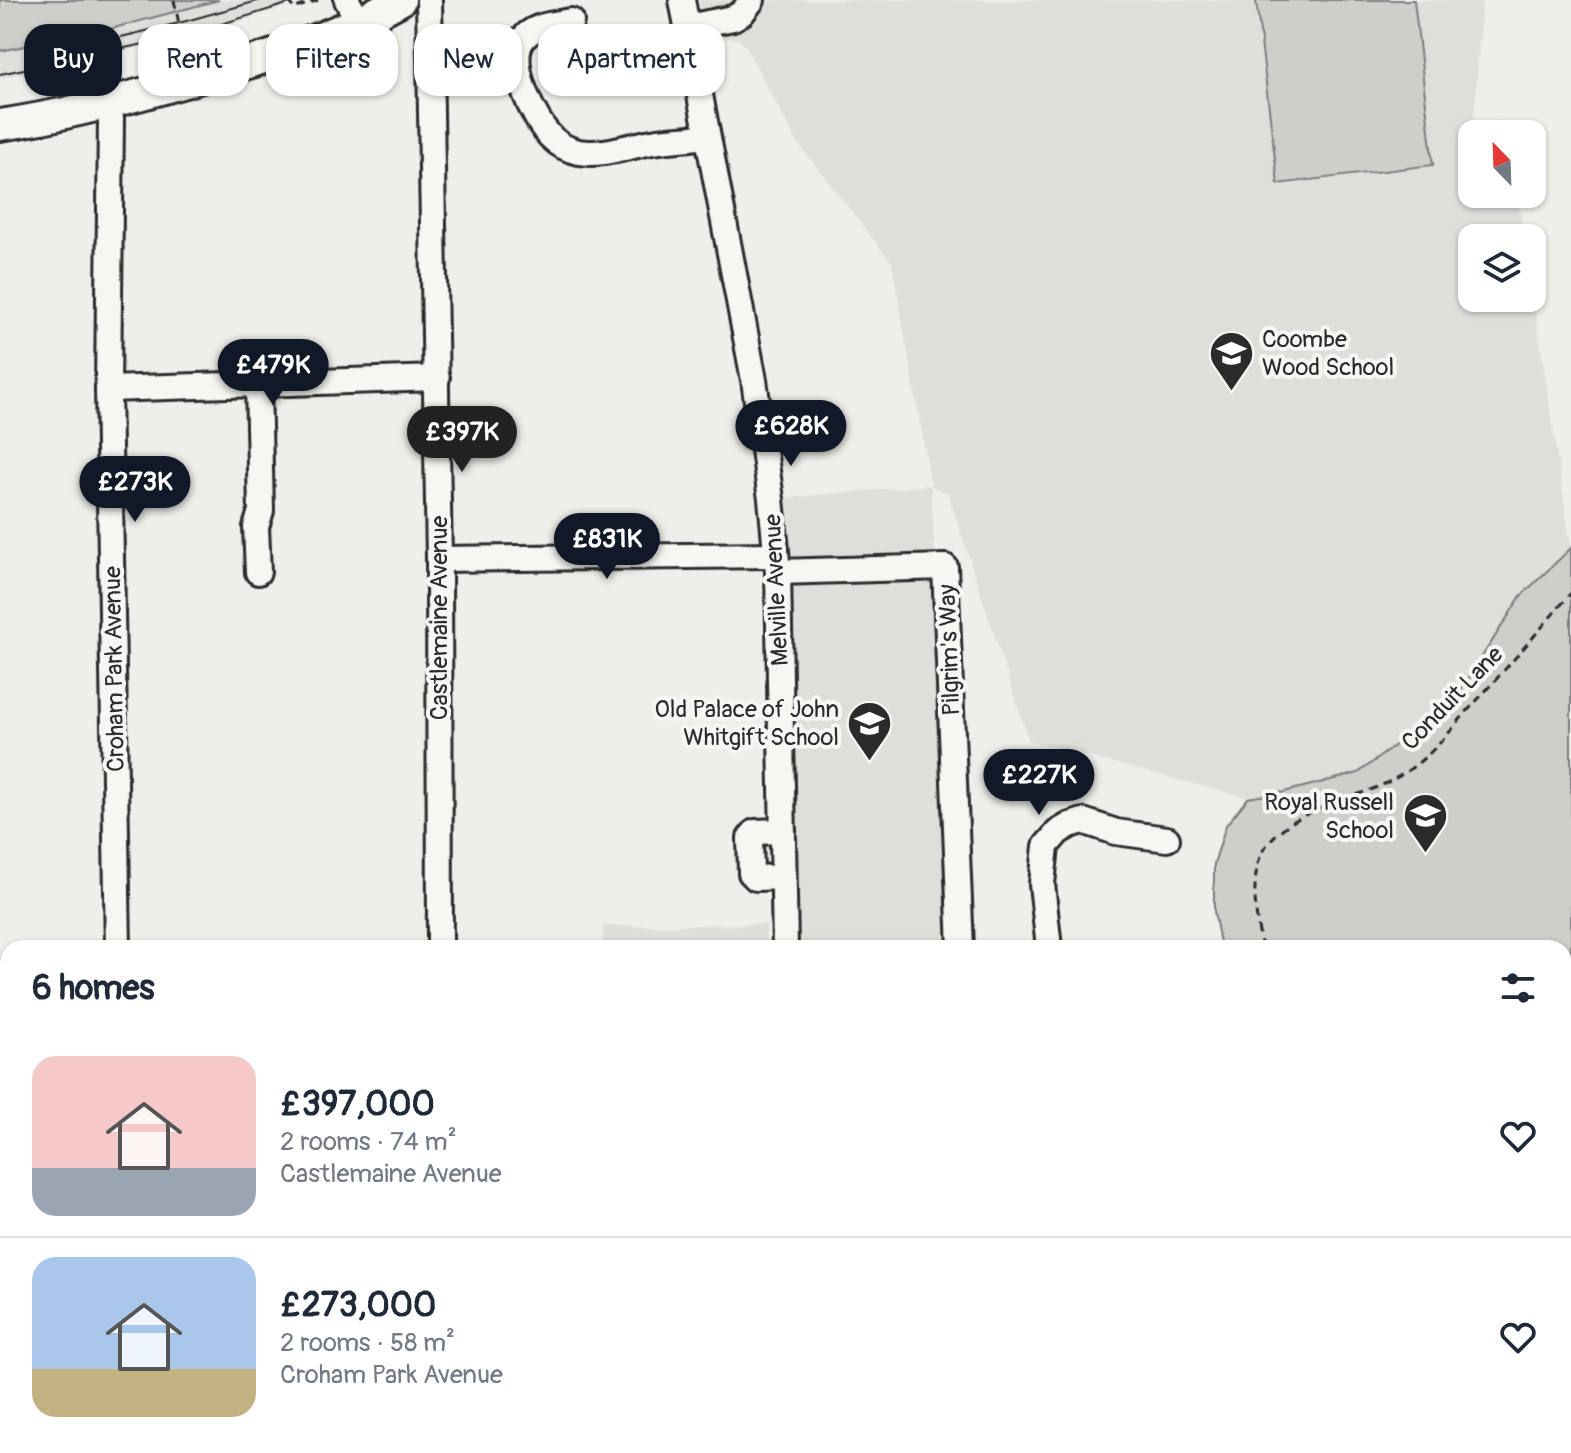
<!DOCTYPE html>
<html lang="en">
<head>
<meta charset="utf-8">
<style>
	:root { --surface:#fff; --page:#f6f6f7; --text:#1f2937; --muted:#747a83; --line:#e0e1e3; --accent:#111827 }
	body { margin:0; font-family:Pangolin,sans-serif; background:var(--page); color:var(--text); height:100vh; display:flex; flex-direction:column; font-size:30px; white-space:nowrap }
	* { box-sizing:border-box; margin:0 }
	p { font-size:26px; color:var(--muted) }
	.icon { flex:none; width:44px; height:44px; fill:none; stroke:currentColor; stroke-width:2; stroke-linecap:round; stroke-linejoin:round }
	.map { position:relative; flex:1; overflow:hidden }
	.side { position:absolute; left:0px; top:940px; width:1572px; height:514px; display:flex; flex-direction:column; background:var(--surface); border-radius:24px 24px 0 0; box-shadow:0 2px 6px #0004 }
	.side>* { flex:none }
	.guide { position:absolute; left:24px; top:24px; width:800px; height:72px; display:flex; gap:16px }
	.needle { width:52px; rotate:337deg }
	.tools { position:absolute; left:1458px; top:120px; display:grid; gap:16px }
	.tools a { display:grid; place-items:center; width:88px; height:88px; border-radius:16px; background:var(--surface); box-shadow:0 2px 6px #0004; font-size:40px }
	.price { position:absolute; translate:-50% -68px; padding:0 18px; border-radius:28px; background:var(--accent); color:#fff; font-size:26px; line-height:52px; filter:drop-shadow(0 2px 4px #0008) }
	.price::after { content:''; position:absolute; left:50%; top:48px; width:24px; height:18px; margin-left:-12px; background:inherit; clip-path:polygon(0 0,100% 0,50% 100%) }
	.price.on { background:#222; color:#fff }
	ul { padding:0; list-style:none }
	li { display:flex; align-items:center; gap:24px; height:200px; padding:0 32px }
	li+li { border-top:2px solid var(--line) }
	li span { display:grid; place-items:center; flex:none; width:224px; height:160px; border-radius:24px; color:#555 }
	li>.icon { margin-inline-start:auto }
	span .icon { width:96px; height:96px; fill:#fffc; stroke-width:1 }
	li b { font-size:34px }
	h2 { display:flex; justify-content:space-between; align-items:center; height:96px; padding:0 32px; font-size:34px }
	.tag { padding:0 28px; border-radius:24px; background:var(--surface); box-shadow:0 2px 6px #0004; font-size:28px; line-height:72px }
	.tag.on { background:var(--accent); color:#fff }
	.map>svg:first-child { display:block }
</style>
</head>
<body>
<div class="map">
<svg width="1571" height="1453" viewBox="0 0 1571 1453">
	<rect width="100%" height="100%" fill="#eeeeea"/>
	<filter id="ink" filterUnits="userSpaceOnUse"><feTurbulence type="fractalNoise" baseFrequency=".0125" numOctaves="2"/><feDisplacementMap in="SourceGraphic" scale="16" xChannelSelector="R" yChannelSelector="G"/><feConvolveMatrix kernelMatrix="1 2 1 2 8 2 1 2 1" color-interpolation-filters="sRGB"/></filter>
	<g filter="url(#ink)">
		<g fill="#dededb">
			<path d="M217,0H306L193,36L0,78V51L110,29Z"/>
			<path d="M699,0H1482L1474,122L1507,121L1509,134H1472V194H1518L1524,238H1472V298H1532V289L1571,548L1521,596L1453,701L1358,773L1284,792L1248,798L1029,741L948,493L931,486L935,559L786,563L784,498L931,485L892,263L796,141L745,45L738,39L729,38L707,42Z"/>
			<path d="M936,573L957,948H799L787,577Z"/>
			<path d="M766,924V948H603V926Z"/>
		</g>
		<g fill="#cececa" stroke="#7c7c7a" stroke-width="2">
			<path d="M0,0H219L110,29L0,51Z"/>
			<path d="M1256,0H1414L1433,165L1278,184Z"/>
			<path d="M1571,548V1070L1564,1069V948H1221L1214,912V864L1226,825L1248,798L1284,792L1358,773L1453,702L1521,596Z"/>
			<path d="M0,1160H8V1388L0,1386Z"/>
			<path d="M1301,1446H1555L1571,1448V1453H1299Z"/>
		</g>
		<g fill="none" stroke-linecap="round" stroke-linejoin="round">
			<defs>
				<g id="minor">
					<path d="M347,0L359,23"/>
					<path d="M429,0L439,559L440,948"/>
					<path d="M682,0L754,380L771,499L778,572L785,948"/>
					<path d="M571,21C555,24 530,25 521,42C508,66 534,121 552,138C559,145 569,150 579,152C602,156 629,146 652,142C670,139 689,139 707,136"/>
					<path d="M688,27L733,18L742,13L752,0"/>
					<path d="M109,103L111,119L108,389L118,948"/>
					<path d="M108,389L437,378"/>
					<path d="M439,559L775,555"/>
					<path d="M258,572L256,527L261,511L258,384"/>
					<path d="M778,572L945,567L961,948"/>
					<path d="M783,831L755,832L750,838L751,873L756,878L783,877"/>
					<path d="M1049,948L1042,884L1046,846L1058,832L1070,825L1083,821L1116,832L1167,839"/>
					<path d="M1564,1089L1571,1090"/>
					<path d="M0,1149H8"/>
					<path d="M1564,1173L1571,1169"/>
					<path d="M1564,1310H1571"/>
					<path d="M0,1361L8,1363"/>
					<path d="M1291,1446L1296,1453"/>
					<path d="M1044,1453L1053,1446"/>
				</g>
				<path id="major" d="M0,125C63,116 123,100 184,82C261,60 330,40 400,0"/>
			</defs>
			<use href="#minor" stroke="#2b2b2b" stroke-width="30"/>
			<use href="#major" stroke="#2b2b2b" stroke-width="36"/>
			<g stroke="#2b2b2b" stroke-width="3" stroke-dasharray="8 6" stroke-linecap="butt">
				<path d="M174,0L182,38"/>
				<path d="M290,0L293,9L319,0"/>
				<path d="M163,63L166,45L178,42L182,38"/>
				<path d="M1262,948C1256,920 1248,871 1266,846C1294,807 1354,801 1394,779C1404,774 1416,765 1424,758C1441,744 1455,725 1470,708C1504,671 1538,632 1571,593"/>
			</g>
			<use href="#minor" stroke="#f6f6f2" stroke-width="24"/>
			<use href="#major" stroke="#f6f6f2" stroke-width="30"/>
			<g stroke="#2b2b2b" stroke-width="2">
				<path d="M121,37L179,23L261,0"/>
				<path d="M0,74L182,36L300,0"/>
			</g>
		</g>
	</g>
	<defs>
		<symbol id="school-pin" viewBox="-11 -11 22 30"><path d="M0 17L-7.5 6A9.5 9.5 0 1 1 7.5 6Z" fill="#2b2b2b" stroke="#f6f6f2"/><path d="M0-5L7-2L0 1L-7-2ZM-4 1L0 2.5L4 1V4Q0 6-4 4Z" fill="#fff"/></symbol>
	</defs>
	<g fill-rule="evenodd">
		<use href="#school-pin" x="1206" y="328" width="51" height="69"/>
		<use href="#school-pin" x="844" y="698" width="51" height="69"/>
		<use href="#school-pin" x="1400" y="790" width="51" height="69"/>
	</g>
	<g text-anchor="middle" stroke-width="8" stroke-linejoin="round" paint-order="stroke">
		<g font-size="24" fill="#2b2b2b" stroke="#f6f6f2" text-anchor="end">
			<text x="1262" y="347" text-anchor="start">Coombe<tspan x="1262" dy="28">Wood School</tspan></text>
			<text x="839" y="717">Old Palace of John<tspan x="839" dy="28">Whitgift School</tspan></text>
			<text x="1394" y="810">Royal Russell<tspan x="1394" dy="28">School</tspan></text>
		</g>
		<g font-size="24" fill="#2b2b2b" stroke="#f6f6f2">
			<text transform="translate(776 590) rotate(-93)" y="8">Melville Avenue</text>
			<text transform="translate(439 618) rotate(-90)" y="8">Castlemaine Avenue</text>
			<text transform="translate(949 650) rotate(-92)" y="8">Pilgrim's Way</text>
			<text transform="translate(114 669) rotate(-91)" y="8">Croham Park Avenue</text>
			<text transform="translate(1452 698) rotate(-46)" y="8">Conduit Lane</text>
		</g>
	</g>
</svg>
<div class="tools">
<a><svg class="needle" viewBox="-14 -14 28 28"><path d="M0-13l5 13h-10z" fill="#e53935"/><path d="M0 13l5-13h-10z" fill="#747a83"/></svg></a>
<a><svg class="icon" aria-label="layers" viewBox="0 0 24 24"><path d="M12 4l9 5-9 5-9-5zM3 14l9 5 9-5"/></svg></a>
</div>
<b class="price" style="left:273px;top:407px">£479K</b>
<b class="price" style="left:791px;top:468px">£628K</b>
<b class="price on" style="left:462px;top:474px">£397K</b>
<b class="price" style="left:135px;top:524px">£273K</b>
<b class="price" style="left:607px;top:581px">£831K</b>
<b class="price" style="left:1039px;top:817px">£227K</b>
<div class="guide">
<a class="tag on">Buy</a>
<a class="tag">Rent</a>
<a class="tag">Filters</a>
<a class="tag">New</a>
<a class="tag">Apartment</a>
</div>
<section class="side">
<h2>6 homes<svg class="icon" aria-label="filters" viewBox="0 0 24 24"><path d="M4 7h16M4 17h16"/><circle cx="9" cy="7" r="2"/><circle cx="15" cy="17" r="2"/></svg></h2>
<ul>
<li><span style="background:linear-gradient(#f6c9c9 70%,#9aa5b1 0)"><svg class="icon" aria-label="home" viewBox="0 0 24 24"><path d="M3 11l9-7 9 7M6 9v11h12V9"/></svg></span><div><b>£397,000</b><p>2 rooms · 74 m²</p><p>Castlemaine Avenue</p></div><svg class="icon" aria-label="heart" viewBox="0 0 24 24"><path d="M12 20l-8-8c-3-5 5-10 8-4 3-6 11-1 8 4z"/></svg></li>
<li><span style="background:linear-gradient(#a9c7e8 70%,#c2b280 0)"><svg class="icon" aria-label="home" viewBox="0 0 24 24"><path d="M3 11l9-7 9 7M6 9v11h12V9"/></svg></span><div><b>£273,000</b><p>2 rooms · 58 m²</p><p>Croham Park Avenue</p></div><svg class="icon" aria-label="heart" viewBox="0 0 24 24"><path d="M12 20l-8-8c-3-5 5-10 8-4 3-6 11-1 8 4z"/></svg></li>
</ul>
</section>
</div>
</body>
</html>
